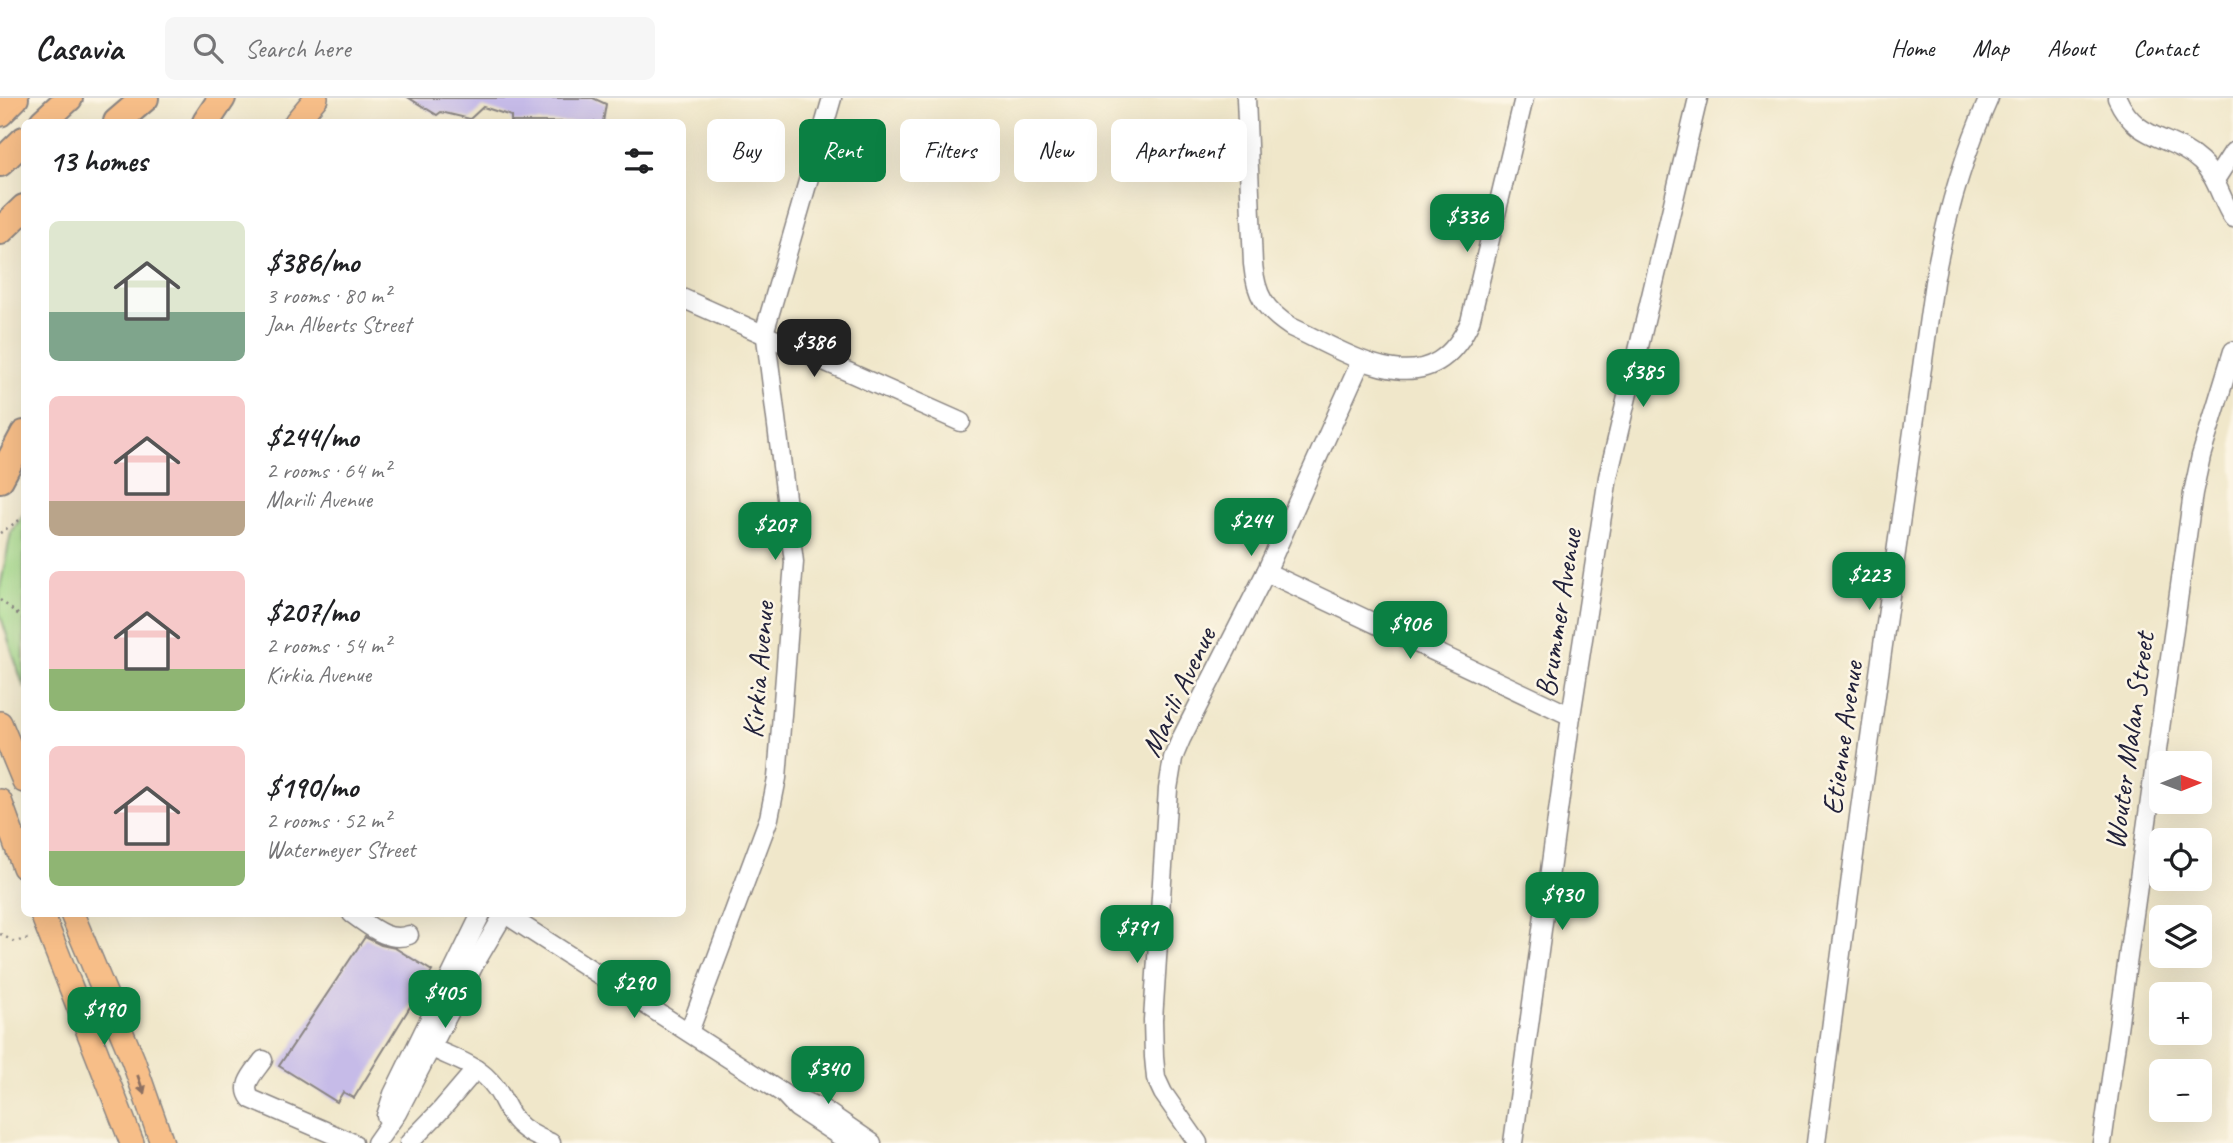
<!DOCTYPE html>
<html lang="en">
<head>
<meta charset="utf-8">
<style>
	:root { --surface:#fff; --page:#f6f6f6; --text:#202124; --muted:#757577; --line:#e0e0e0; --accent:#0b8043 }
	body { margin:0; font-family:Caveat,sans-serif; background:var(--page); color:var(--text); height:100vh; display:flex; flex-direction:column; font-size:26px; white-space:nowrap }
	* { box-sizing:border-box; margin:0 }
	p { font-size:23px; color:var(--muted) }
	.icon { flex:none; width:38px; height:38px; fill:none; stroke:currentColor; stroke-width:2; stroke-linecap:round; stroke-linejoin:round }
	.map { position:relative; flex:1; overflow:hidden }
	.details { position:absolute; left:21px; top:21px; width:665px; height:798px; display:flex; flex-direction:column; background:var(--surface); border-radius:10px; box-shadow:0 7px 28px #0002 }
	.details>* { flex:none }
	.hud { position:absolute; left:707px; top:21px; width:665px; height:63px; display:flex; gap:14px }
	.needle { width:46px; rotate:89deg }
	.fabs { position:absolute; left:2149px; top:653px; display:grid; gap:14px }
	.fabs a { display:grid; place-items:center; width:63px; height:63px; border-radius:10px; background:var(--surface); box-shadow:0 7px 28px #0002; font-size:35px }
	.price { position:absolute; translate:-50% -60px; padding:0 16px; border-radius:14px; background:var(--accent); color:#fff; font-size:23px; line-height:46px; filter:drop-shadow(0 2px 4px #0008) }
	.price::after { content:''; position:absolute; left:50%; top:42px; width:21px; height:16px; margin-left:-10px; background:inherit; clip-path:polygon(0 0,100% 0,50% 100%) }
	.price.on { background:#222; color:#fff }
	ul { padding:0; list-style:none }
	li { display:flex; align-items:center; gap:21px; height:175px; padding:0 28px }
	li span { display:grid; place-items:center; flex:none; width:196px; height:140px; border-radius:10px; color:#555 }
	li>.icon { margin-inline-start:auto }
	span .icon { width:84px; height:84px; fill:#fffc; stroke-width:1 }
	li b { font-size:30px }
	h2 { display:flex; justify-content:space-between; align-items:center; height:84px; padding:0 28px; font-size:30px }
	.pill { padding:0 24px; border-radius:10px; background:var(--surface); box-shadow:0 7px 28px #0002; font-size:24px; line-height:63px }
	.pill.on { background:var(--accent); color:#fff }
	header { display:flex; align-items:center; gap:42px; box-sizing:border-box; height:98px; padding:0 35px; background:var(--surface); border-bottom:2px solid var(--line) }
	header strong { font-size:33px }
	nav { display:flex; gap:38px; margin-inline-start:auto; font-size:24px }
	.search { width:490px; height:63px; background:var(--page); display:flex; align-items:center; gap:18px; box-sizing:border-box; padding:0 24px; border-radius:10px; color:var(--muted); font-size:26px }
	.map>svg:first-child { display:block }
</style>
</head>
<body>
<header>
<strong>Casavia</strong>
<div class="search"><svg class="icon" aria-label="search" viewBox="0 0 24 24"><circle cx="10" cy="10" r="6"/><path d="M15 15l6 6"/></svg>Search here</div>
<nav><a>Home</a><a>Map</a><a>About</a><a>Contact</a></nav>
</header>
<div class="map">
<svg width="2233" height="1045" viewBox="0 0 2233 1045">
	<rect width="100%" height="100%" fill="#fcf5e5"/>
	<filter id="ink" filterUnits="userSpaceOnUse"><feTurbulence type="fractalNoise" baseFrequency=".0143" numOctaves="2"/><feDisplacementMap in="SourceGraphic" scale="14" xChannelSelector="R" yChannelSelector="G"/><feConvolveMatrix kernelMatrix="1 2 1 2 8 2 1 2 1" color-interpolation-filters="sRGB"/></filter>
	<filter id="wash" filterUnits="userSpaceOnUse"><feTurbulence type="fractalNoise" baseFrequency=".00686" numOctaves="4" result="noise"/><feDisplacementMap in="SourceGraphic" scale="28" xChannelSelector="R" yChannelSelector="G"/><feGaussianBlur stdDeviation="1.57" result="paint"/><feColorMatrix in="noise" values="0 0 0 0 0 0 0 0 0 0 0 0 0 0 0 0 0 1.4 0 .05"/><feComposite in="paint" operator="in"/></filter>
	<g filter="url(#wash)">
		<rect width="100%" height="100%" fill="#f0e7ca"/>
		<path fill="#a5db8c" stroke="#647e64" stroke-width="2" d="M24,415V590L0,516V490L11,435Z"/>
		<g id="blocks">
			<g fill="#c6bbe8">
				<path d="M409,0H593L606,6L603,24H511V18L483,9L470,21L441,14L437,17Z"/>
				<path d="M365,839L381,847L395,850L432,873L354,1000L343,994L337,1004L279,968Z"/>
			</g>
		</g>
	</g>
	<g filter="url(#ink)">
		<use href="#blocks" fill-opacity="0" stroke="#898482" stroke-width="2"/>
		<g fill="none" stroke-linecap="round" stroke-linejoin="round">
			<defs>
				<g id="minor">
					<path d="M1246,0L1253,166C1256,198 1265,212 1291,229C1352,257 1429,312 1470,224L1524,0"/>
					<path d="M2117,0C2137,45 2171,36 2201,64C2217,79 2221,102 2233,120"/>
					<path d="M2215,82L2233,54"/>
					<path d="M682,200L961,324"/>
					<path d="M1266,474L1571,618"/>
					<path d="M352,816C369,827 387,845 409,837"/>
					<path d="M505,816L784,996L797,1010L850,1045"/>
					<path d="M689,934L769,720L777,680L794,464L765,232L832,0"/>
					<path d="M423,945C442,957 467,962 485,978C502,993 503,1007 515,1022C525,1034 538,1039 551,1045"/>
					<path d="M263,962C254,975 240,987 251,1001L353,1045"/>
					<path d="M794,999L824,1012L872,1045"/>
					<path d="M386,1018L393,996L481,816"/>
					<path d="M376,1045L397,1015L474,867L504,816"/>
					<path d="M409,1045L441,1012L476,971"/>
					<path d="M1198,1045L1163,995L1156,980L1154,959L1153,922L1168,691L1173,660L1181,641L1266,474L1361,263"/>
					<path d="M1513,1045L1571,618L1608,379L1698,0"/>
					<path d="M1816,1045L1860,711L1934,184C1945,122 1963,58 1989,0"/>
					<path d="M2102,1045L2193,395L2201,358L2233,253"/>
				</g>
				<g id="major">
					<path d="M296,24L316,0"/>
					<path d="M0,625L24,683"/>
					<path d="M0,703L24,769"/>
					<path d="M42,816L132,1045"/>
					<path d="M72,816L133,962L162,1045"/>
				</g>
				<g id="highway">
					<path d="M0,15L15,0"/>
					<path d="M43,24L69,0"/>
					<path d="M117,24L145,0"/>
					<path d="M206,24L222,0"/>
					<path d="M0,65L24,42"/>
					<path d="M0,133L24,110"/>
					<path d="M0,381L24,336"/>
				</g>
			</defs>
			<use href="#minor" stroke="#898482" stroke-width="21"/>
			<use href="#major" stroke="#898482" stroke-width="26"/>
			<use href="#highway" stroke="#898482" stroke-width="30"/>
			<g stroke="#898482" stroke-width="2.5" stroke-dasharray="2 5" stroke-linecap="butt">
				<path d="M0,435L24,419"/>
				<path d="M0,502L24,521"/>
				<path d="M0,836L15,844L29,840"/>
			</g>
			<use href="#minor" stroke="#fff" stroke-width="18"/>
			<use href="#major" stroke="#f7be88" stroke-width="23"/>
			<use href="#highway" stroke="#f7be88" stroke-width="26"/>
		</g>
		<defs><path id="oneway-solid" d="M-6-.8H1V-3.2L6.5 0L1 3.2V.8H-6Z" transform="scale(1.75)"/></defs>
		<use fill="#8c7062" href="#oneway-solid" transform="translate(141 987) rotate(71)"/>
	</g>
	<g text-anchor="middle" stroke-width="5" stroke-linejoin="round" paint-order="stroke">
		<g font-size="30" fill="#22223b" stroke="#fcf5e5">
			<text transform="translate(1558 515) rotate(-81)" y="10">Brummer Avenue</text>
			<text transform="translate(758 572) rotate(-85)" y="10">Kirkia Avenue</text>
			<text transform="translate(1178 594) rotate(-65)" y="10">Marili Avenue</text>
			<text transform="translate(1842 640) rotate(-82)" y="10">Etienne Avenue</text>
			<text transform="translate(2129 643) rotate(-82)" y="10">Wouter Malan Street</text>
		</g>
	</g>
</svg>
<div class="fabs">
<a><svg class="needle" viewBox="-14 -14 28 28"><path d="M0-13l5 13h-10z" fill="#e53935"/><path d="M0 13l5-13h-10z" fill="#757577"/></svg></a>
<a><svg class="icon" aria-label="locate" viewBox="0 0 24 24"><circle cx="12" cy="12" r="6"/><path d="M12 2v4M12 18v4M2 12h4M18 12h4"/></svg></a>
<a><svg class="icon" aria-label="layers" viewBox="0 0 24 24"><path d="M12 4l9 5-9 5-9-5zM3 14l9 5 9-5"/></svg></a>
<a>+</a>
<a>−</a>
</div>
<b class="price" style="left:1467px;top:156px">$336</b>
<b class="price on" style="left:814px;top:281px">$386</b>
<b class="price" style="left:1643px;top:311px">$385</b>
<b class="price" style="left:1251px;top:460px">$244</b>
<b class="price" style="left:775px;top:464px">$207</b>
<b class="price" style="left:1869px;top:514px">$223</b>
<b class="price" style="left:1410px;top:563px">$906</b>
<b class="price" style="left:1562px;top:834px">$930</b>
<b class="price" style="left:1137px;top:867px">$791</b>
<b class="price" style="left:634px;top:922px">$290</b>
<b class="price" style="left:445px;top:932px">$405</b>
<b class="price" style="left:104px;top:949px">$190</b>
<b class="price" style="left:828px;top:1008px">$340</b>
<div class="hud">
<a class="pill">Buy</a>
<a class="pill on">Rent</a>
<a class="pill">Filters</a>
<a class="pill">New</a>
<a class="pill">Apartment</a>
</div>
<section class="details">
<h2>13 homes<svg class="icon" aria-label="filters" viewBox="0 0 24 24"><path d="M4 7h16M4 17h16"/><circle cx="9" cy="7" r="2"/><circle cx="15" cy="17" r="2"/></svg></h2>
<ul>
<li><span style="background:linear-gradient(#dfe7d0 65%,#7fa58c 0)"><svg class="icon" aria-label="home" viewBox="0 0 24 24"><path d="M3 11l9-7 9 7M6 9v11h12V9"/></svg></span><div><b>$386/mo</b><p>3 rooms · 80 m²</p><p>Jan Alberts Street</p></div></li>
<li><span style="background:linear-gradient(#f6c9c9 75%,#b9a48a 0)"><svg class="icon" aria-label="home" viewBox="0 0 24 24"><path d="M3 11l9-7 9 7M6 9v11h12V9"/></svg></span><div><b>$244/mo</b><p>2 rooms · 64 m²</p><p>Marili Avenue</p></div></li>
<li><span style="background:linear-gradient(#f6c9c9 70%,#8fb573 0)"><svg class="icon" aria-label="home" viewBox="0 0 24 24"><path d="M3 11l9-7 9 7M6 9v11h12V9"/></svg></span><div><b>$207/mo</b><p>2 rooms · 54 m²</p><p>Kirkia Avenue</p></div></li>
<li><span style="background:linear-gradient(#f6c9c9 75%,#8fb573 0)"><svg class="icon" aria-label="home" viewBox="0 0 24 24"><path d="M3 11l9-7 9 7M6 9v11h12V9"/></svg></span><div><b>$190/mo</b><p>2 rooms · 52 m²</p><p>Watermeyer Street</p></div></li>
</ul>
</section>
</div>
</body>
</html>
